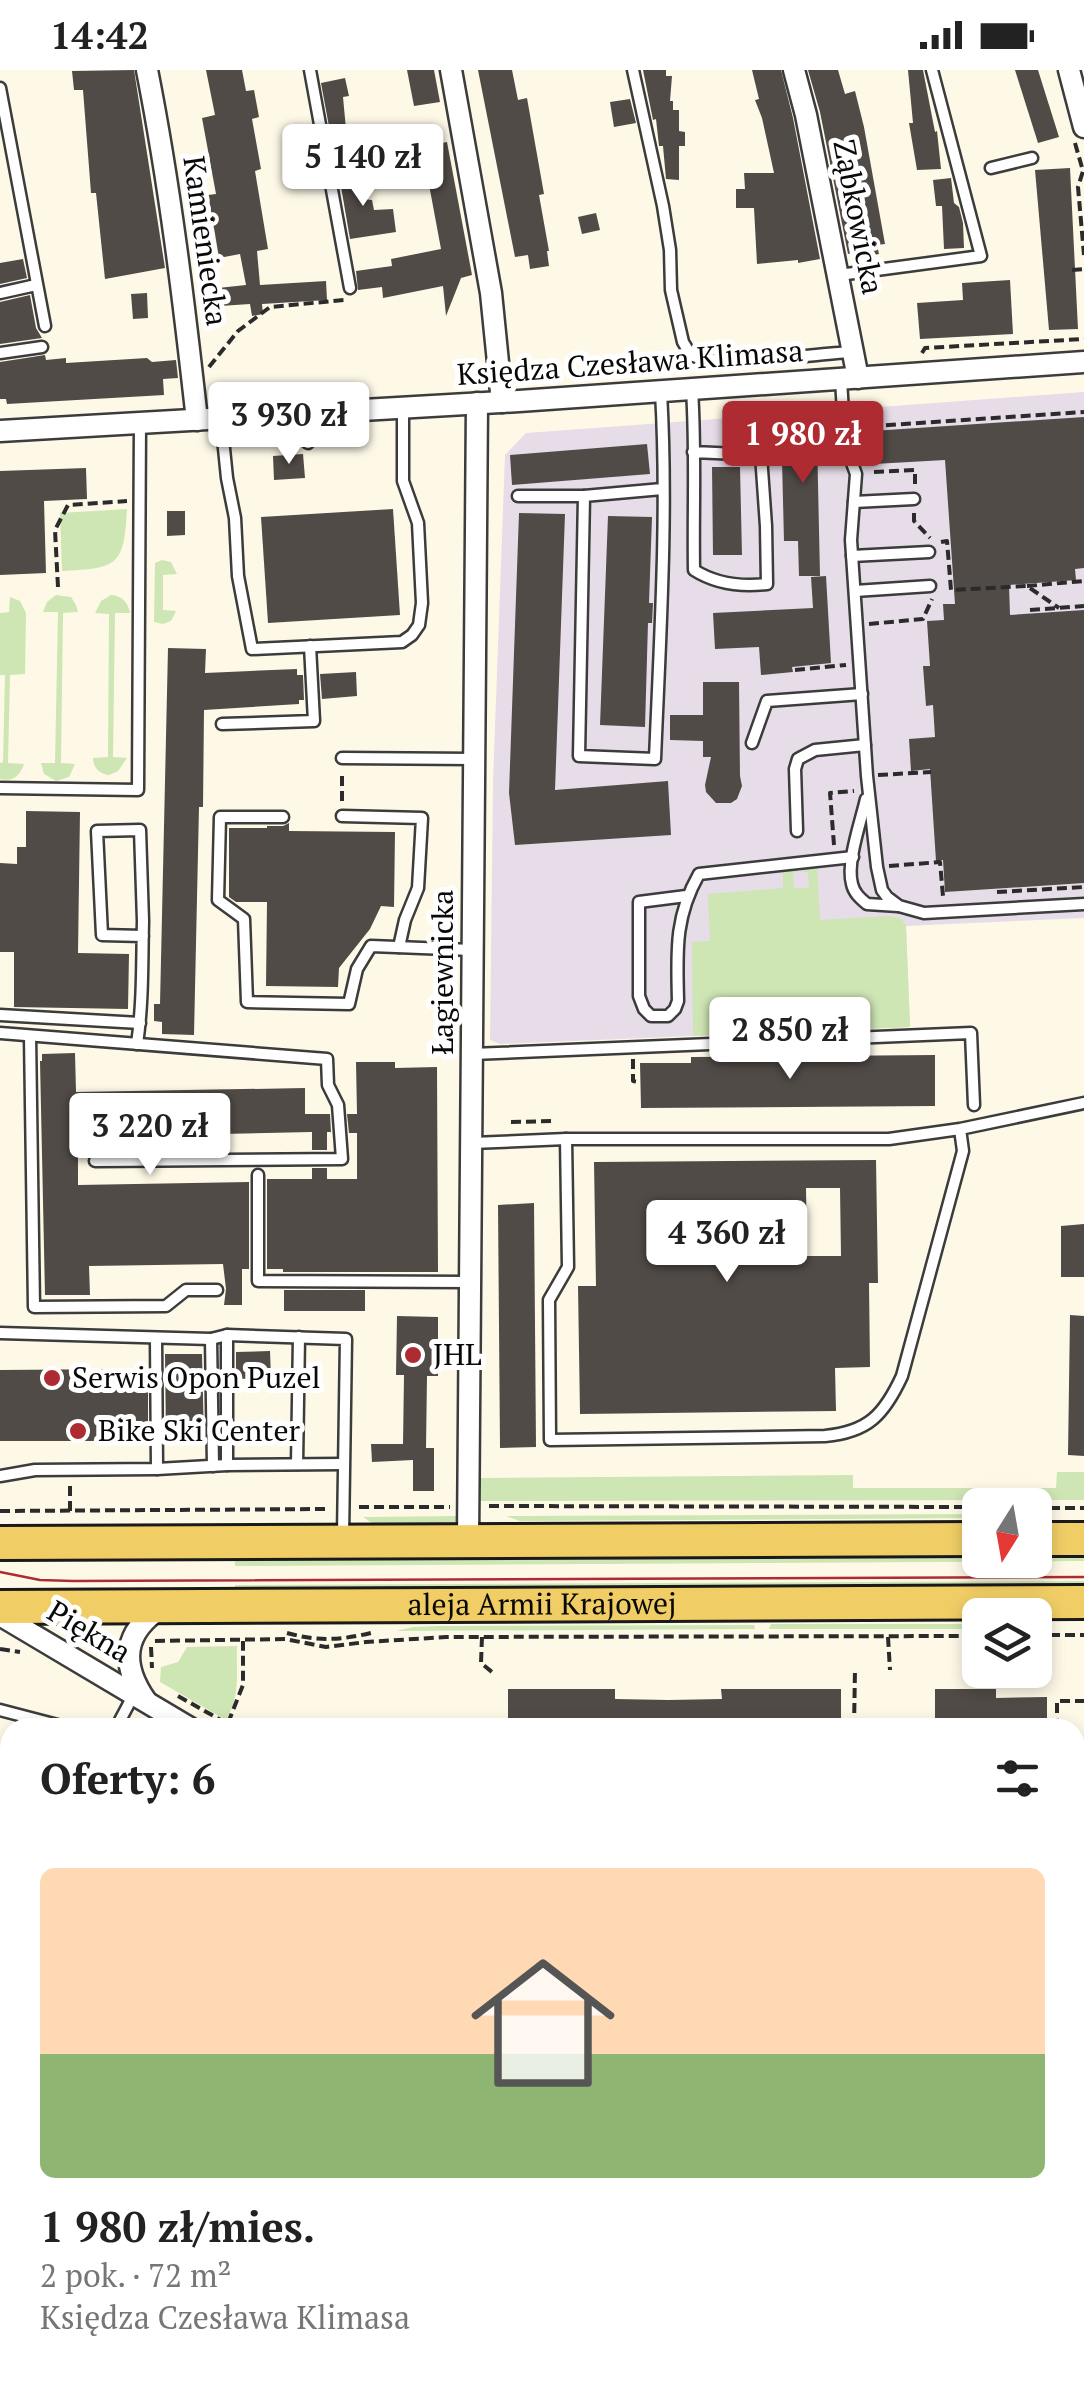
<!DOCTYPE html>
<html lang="pl">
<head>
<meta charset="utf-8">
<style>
	:root { --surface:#fff; --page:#f2f2f2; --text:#222; --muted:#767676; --line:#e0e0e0; --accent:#af2b32 }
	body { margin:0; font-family:"PT Serif",serif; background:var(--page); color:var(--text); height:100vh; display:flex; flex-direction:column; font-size:38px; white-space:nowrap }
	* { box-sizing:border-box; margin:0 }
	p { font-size:32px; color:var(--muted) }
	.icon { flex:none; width:55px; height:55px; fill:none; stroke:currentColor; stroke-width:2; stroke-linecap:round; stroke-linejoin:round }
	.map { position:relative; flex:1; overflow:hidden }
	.drawer { position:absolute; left:0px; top:1648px; width:1085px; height:672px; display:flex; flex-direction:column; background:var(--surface); border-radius:30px 30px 0 0; box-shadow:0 5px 15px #0003 }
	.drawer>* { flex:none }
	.needle { width:65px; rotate:191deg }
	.buttons { position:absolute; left:962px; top:1418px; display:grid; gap:20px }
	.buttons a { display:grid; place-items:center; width:90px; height:90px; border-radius:15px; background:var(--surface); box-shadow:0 5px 15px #0003; font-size:50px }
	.price { position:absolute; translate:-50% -85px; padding:0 22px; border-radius:10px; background:#fff; color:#222; font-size:32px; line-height:65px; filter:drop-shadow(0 2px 5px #0008) }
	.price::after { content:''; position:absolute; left:50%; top:60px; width:30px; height:22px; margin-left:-15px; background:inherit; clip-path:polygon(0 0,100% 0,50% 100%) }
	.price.on { background:var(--accent); color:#fff }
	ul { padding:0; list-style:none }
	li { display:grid; align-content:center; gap:20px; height:530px; padding:0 40px }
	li+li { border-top:2px solid var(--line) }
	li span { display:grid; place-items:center; height:310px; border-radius:15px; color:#555 }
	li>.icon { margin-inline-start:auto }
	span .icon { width:180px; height:180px; fill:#fffc; stroke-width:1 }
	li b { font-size:42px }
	h2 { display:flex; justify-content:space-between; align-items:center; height:120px; padding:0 40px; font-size:42px }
	.status { display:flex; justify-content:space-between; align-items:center; height:70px; padding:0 50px; background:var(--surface); direction:ltr }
	.status svg { height:28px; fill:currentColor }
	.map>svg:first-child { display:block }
</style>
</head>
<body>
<div class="status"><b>14:42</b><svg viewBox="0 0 49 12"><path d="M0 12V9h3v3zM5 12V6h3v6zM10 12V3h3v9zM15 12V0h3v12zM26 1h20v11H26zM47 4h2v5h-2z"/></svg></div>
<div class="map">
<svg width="1084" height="2319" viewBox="0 0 1084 2319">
	<rect width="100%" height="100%" fill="#fef9e7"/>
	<path fill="#e7dde8" d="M1084,322V848L906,856L910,957L500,974L490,970L493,711L505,385L526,363Z"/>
	<g fill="#cee5b4">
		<path d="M127,439C124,497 117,498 62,501L60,443Z"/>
		<path d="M162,490L171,492L177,504L163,505V540L176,541L171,551L163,554L154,552L155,493Z"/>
		<path d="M56,525L71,527L76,535L78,542L63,543L61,693L75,694L69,707L56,711L44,704L41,693H55L58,542H43L47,532Z"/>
		<path d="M111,525C122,526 128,532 130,543H115L113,687L127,688L118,701L109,705C100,704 93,698 93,688L108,687L109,544L95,543L101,531Z"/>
		<path d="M10,527L20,531L26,543L25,604L10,605L8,693L24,694C20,706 13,712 0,709V693L3,692L5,605H0V543L9,542Z"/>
		<path d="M817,797L820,850L888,846L901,848L906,856L910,957L693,966L692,872L710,871L708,824L783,818V799H797L798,802L793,803L794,818H809L808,802H803L802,799Z"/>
		<path d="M1057,1402H1084V1430L475,1431L476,1408L853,1405V1418H1056Z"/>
		<path d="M980,1444V1448L520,1451L506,1446Z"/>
		<path d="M460,1446L452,1457H378L363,1447Z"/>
		<path d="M1035,1481H1084V1491L235,1496V1485L980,1482V1490H1035Z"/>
		<path d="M1084,1511V1520L235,1525V1515Z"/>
		<path d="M771,1554H980V1559H769Z"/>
		<path d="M754,1555L755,1559L396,1561L413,1557L436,1556Z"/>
		<path d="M237,1576C236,1605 241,1624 226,1650L160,1612L161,1597L178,1592L187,1577Z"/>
		<path d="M0,1870L10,1871V2310H307L306,2319H0Z"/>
		<path d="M1075,2292L1084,2295V2319H999L959,2314L958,2310H1075Z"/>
	</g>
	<g fill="#514b47" fill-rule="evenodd">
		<path d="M134,0L165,198L105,209L96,123H91L83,20H74L72,1Z"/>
		<path d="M206,0H242L246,21L254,20L259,47L252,49L261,99L255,101L268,179L257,181L260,215L326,211L327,230L262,234L263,244L252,246L250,234L220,236L218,218L246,215L240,184L219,188L215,164L208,125L216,124L202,48L215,45Z"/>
		<path d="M407,0H434L440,32L414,36Z"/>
		<path d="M478,0H512L518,30L527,28L544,124L539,125L549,181H547L549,196L530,199L528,185L515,187Z"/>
		<path d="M643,0H666V6H672L670,31H673V40H679V61L685,62V76H679V110L666,109L663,76H659L656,49L653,50Z"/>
		<path d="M752,0H781L793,48L820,189L798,193V190L757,194L754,138H736V119H745L744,103H774L762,48L755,30L759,29Z"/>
		<path d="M808,0H838L845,24L855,21L864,57L885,174L877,175L879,184L852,189L851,183L848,184L820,42Z"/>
		<path d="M908,0H923L935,62L937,61L941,99L917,100L909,53H913Z"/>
		<path d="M1015,0H1038L1059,67L1038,73Z"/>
		<path d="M345,8L349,26L343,27L346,59L330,62L321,13Z"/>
		<path d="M630,29L636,53L614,57L610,32Z"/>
		<path d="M410,57L413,75L384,79L381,62Z"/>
		<path d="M447,72L472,205L461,208L446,246L443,216L383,228L382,217L358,220L356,201L392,196L391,189L441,179L422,77Z"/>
		<path d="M358,96L363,129L372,130L374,140L393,139L396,162L350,169L338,99Z"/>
		<path d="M1070,98L1078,259L1049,260L1035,100Z"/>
		<path d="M951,108L954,133L959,137L963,153L964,178L944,179L942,136H936L933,110Z"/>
		<path d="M596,143L600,160L582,164L578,147Z"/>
		<path d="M23,189L27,208L0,214V193Z"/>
		<path d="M1010,210L1013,264L920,269L917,233L963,230L962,213Z"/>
		<path d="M147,223L148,248L133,249L131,224Z"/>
		<path d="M30,225L36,258L42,268L0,274V232Z"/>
		<path d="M45,285L46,290L66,288V293L147,288L152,292L176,290L178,308L163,309L164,325L7,334L6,329H0V292Z"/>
		<path d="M825,345V347L834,346L836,366L817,367L820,506H799L798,471H784L781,350Z"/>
		<path d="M1084,347V498L1075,499L1076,510L1009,515L1010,545L1084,540V813L945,822L943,790L936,791L930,699L911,701L909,669L935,667L933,635L926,636L923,596H930L927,551L944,550L943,534H955L945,390L874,394L872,361Z"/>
		<path d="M647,374L650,404L512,415L510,385Z"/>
		<path d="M303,384L305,408L274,410L273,386Z"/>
		<path d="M712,397H740L742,485H713Z"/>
		<path d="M86,398L87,429L44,431L46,503L0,505V401Z"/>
		<path d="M393,439L400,545L268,553L261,447Z"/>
		<path d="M167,441H185V465L167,466Z"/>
		<path d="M519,443L565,444L555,720L668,711L671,765L515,775L509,723Z"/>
		<path d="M608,446L652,447L649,533H653L652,553H648L645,657L600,655Z"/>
		<path d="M826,506L831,593L792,597L793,602L761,605L759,577L715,579L713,543L813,538L811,507Z"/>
		<path d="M168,578L206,579L205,603L297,599V605H303L304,630H299V634L204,640L203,737H199L194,965L162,964V952L154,951V934H160Z"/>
		<path d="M356,602L357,626L322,629L320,604Z"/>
		<path d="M703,612H739L740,706L742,716L737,729L731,733H716L706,722L705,715L711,687H703V671L670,670V645H703Z"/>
		<path d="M26,741L80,742L78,883L129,884L128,939L14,937V882H0V793L17,794V777H26Z"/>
		<path d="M289,753V761L395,762L394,837L381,836L370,859L339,898L338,917L266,916L267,832H236L229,827V758H267V756H283Z"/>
		<path d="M75,983L76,1022L305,1018V1044H330L331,1062H327V1080H312V1062L84,1067V1074H78V1115L249,1112V1199H242V1235H224L226,1219L223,1194L89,1196L90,1225H45L40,991H42V984Z"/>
		<path d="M935,985V1036L641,1038L640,993H691V987Z"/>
		<path d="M356,992H395V998L437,997L438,1202H283V1199H267V1109H312V1098H327V1109H357V1063H349L347,1044H357Z"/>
		<path d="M876,1090L878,1213H869L870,1297L835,1298L836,1341L580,1344L578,1216H596L594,1092ZM806,1118H840L841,1186H807Z"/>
		<path d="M534,1133L536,1377L500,1378L498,1135Z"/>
		<path d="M1084,1154V1207H1061V1156Z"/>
		<rect x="284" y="1220" width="81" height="21"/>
		<path d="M1070,1245L1084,1246V1386L1068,1385Z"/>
		<path d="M397,1246L438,1247V1306H427L426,1378H434V1421H413V1390L372,1392L371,1374H403L404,1305H396Z"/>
		<path d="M270,1281L271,1308L236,1309V1282Z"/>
		<path d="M165,1284H202L204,1370L199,1374L185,1375V1371H166Z"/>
		<path d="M130,1299H148V1371H0V1300Z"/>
		<path d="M508,1619H615V1629L669,1630L722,1629L721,1619H841V1658H508Z"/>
		<path d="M935,1619H996V1628L1047,1627V1658H935Z"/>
	</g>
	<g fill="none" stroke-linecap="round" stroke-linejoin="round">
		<defs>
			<g id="lane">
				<path d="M310,0L350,218"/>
				<path d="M633,0L663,136L670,180L671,220L683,272C686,277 688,281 692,285C713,299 822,283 852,282"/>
				<path d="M0,18L45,256"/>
				<path d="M991,98L1032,88"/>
				<path d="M839,205L981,186L932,0"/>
				<path d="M0,223L36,215"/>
				<path d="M0,283L42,277"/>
				<path d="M841,310L845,374L856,404L851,470L867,706L877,797L882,820L887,827L899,836L924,843L1084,834"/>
				<path d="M692,320C696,379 693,440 694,500C716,514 741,517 767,514L766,456L761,385L693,382"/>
				<path d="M661,322C668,443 660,567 655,689L579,686L584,426L662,419"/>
				<path d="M221,349L227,408L235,448L238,506L252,579L402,572L412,565L419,555L422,533L418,453L403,411V338"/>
				<path d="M308,373L310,363L309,344"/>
				<path d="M518,426H584"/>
				<path d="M854,432L914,429"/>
				<path d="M852,486L929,482"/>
				<path d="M855,521L930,516"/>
				<path d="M222,654L314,651L310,576"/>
				<path d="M752,673L767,631L862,624"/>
				<path d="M342,688L474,689"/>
				<path d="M0,718L138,720L140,353"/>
				<path d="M866,729C861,751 846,793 852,814C854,823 860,828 867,834L898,836"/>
				<path d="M342,746L422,748L418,818L405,850L399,877"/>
				<path d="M283,747H220L218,830L244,849L247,932L349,934L357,899L371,876L472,880"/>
				<path d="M797,761L795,699L798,689L815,680L865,675"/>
				<path d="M686,826L639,832V926L644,939L651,946H668L675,939L678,931C677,883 674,848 699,804L853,787"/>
				<path d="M0,945L140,953"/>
				<path d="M0,963L327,989L328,1015L338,1035L342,1089L95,1091"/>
				<path d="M30,966L34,1237L166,1236L186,1220H217"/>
				<path d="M137,974C143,933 142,892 143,851L140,760L97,761L102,865L143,866"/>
				<path d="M472,984L971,963L974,1035"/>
				<path d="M960,1059L963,1081L902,1306C884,1345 868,1362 825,1366L550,1370L549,1230L568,1197L566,1069H889L960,1059L1084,1033"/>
				<path d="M472,1073L566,1069"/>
				<path d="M258,1105V1211L469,1212"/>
				<path d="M0,1263L211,1269L227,1265L346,1269L343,1466"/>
				<path d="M156,1268L157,1399"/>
				<path d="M211,1269L213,1396"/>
				<path d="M297,1394L299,1267"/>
				<path d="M227,1395V1265"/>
				<path d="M0,1406L35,1400L157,1399L227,1395L343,1394"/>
				<path d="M0,1640L69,1658"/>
				<path d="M116,1658L134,1624"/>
				<path d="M0,1731L10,1732"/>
				<path d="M1075,2176L1084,2179"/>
			</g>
			<g id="street">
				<path d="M147,0C170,116 184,233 197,350"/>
				<path d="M451,0L491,223L502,332"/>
				<path d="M794,0L806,45L858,308"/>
				<path d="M1069,0L1084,57"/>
				<path d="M0,361L519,331L1084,292"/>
				<path d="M468,1472L477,333"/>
				<path d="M0,1545L190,1658"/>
				<path d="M146,1631C120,1594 123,1562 162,1537"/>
				<path d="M1075,2074L1084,2078"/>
				<path d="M636,2319L637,2310"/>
			</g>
			<g id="primary">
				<path d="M1035,1469H1084"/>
				<path d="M0,1473L980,1469"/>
				<path id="s1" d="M0,1537L1084,1532"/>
			</g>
		</defs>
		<use href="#lane" stroke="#3c3c3c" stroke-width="15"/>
		<use href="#street" stroke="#3c3c3c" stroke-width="25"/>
		<use href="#primary" stroke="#1a1a1a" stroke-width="38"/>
		<g stroke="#2b2b2b" stroke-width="4" stroke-dasharray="10 5" stroke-linecap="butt">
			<path d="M1075,73L1083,101L1078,117L1084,185"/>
			<path d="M1072,200L1084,199"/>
			<path d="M922,283L925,278L1084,269"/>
			<path d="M209,297L238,261L270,237L344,230"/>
			<path d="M860,367L873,356L1084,342"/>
			<path d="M874,402L915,400V414"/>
			<path d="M914,443V451L930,468"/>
			<path d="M941,472L947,471L951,520L1027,516L1059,538"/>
			<path d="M1027,516L1084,511"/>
			<path d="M58,517L55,460L68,435L127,431"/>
			<path d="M1030,540L1084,536"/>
			<path d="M869,554L923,549L932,529"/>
			<path d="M795,600L846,595"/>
			<path d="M878,705L931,702"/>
			<path d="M342,731V701"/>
			<path d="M834,775L830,723L854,721"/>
			<path d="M889,796L940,792L943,826"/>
			<path d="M997,822L1084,817"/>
			<path d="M633,989V1011L640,1012"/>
			<path d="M511,1052L556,1051"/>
			<path d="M489,1436L980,1437"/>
			<path d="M359,1437H450"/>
			<path d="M1035,1438H1084"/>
			<path d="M0,1441L330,1439"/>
			<path d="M70,1441V1415"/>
			<path d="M287,1563C320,1572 342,1570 375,1562"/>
			<path d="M1035,1565H1084"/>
			<path d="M75,1566L115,1570"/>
			<path d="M482,1567L481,1593L492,1602"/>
			<path d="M888,1567L890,1600"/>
			<path d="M155,1571L285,1569L326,1577L366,1572L446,1567L980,1566"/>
			<path d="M151,1577L152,1598"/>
			<path d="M0,1579L20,1582"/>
			<path d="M178,1626L235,1658"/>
			<path d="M228,1653L243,1615V1571"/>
			<path d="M761,1657V1658"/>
			<path d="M601,1658V1656"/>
			<path d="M854,1658L855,1599"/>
			<path d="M906,1658L912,1657"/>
			<path d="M1057,1658V1631H1084"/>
			<path d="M1075,1789H1084"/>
			<path d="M0,1944V1945"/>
			<path d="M1075,2108L1084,2112"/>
			<path d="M0,2238L10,2239"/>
			<path d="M1075,2301L1084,2304"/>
			<path d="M425,2311H432"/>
			<path d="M54,2319L55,2310"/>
			<path d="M234,2319L235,2310"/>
			<path d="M374,2319L375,2310"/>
			<path d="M418,2319L419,2310"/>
			<path d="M515,2319V2310"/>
			<path d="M544,2319L545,2311L557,2313"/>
			<path d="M608,2319L609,2310"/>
			<path d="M661,2319V2310"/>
			<path d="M697,2319V2310"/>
		</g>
		<use href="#lane" stroke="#fff" stroke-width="10"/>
		<use href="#street" stroke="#fff" stroke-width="20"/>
		<use href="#primary" stroke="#f0cd65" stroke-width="32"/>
		<path stroke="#af2b32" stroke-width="2.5" d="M0,1502L40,1510L73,1511L1084,1507"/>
	</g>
	<g fill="#af2b32" stroke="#fff" stroke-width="4">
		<circle cx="413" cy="1285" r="10"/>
		<circle cx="52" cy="1308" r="10"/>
		<circle cx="78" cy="1361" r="10"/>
	</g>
	<g text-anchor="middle" stroke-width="10" stroke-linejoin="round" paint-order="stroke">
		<g font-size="30" fill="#090909" stroke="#fff">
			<text transform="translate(858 147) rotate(79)" y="10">Ząbkowicka</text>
			<text transform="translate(205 171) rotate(82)" y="10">Kamieniecka</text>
			<text transform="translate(630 293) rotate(-4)" y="10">Księdza Czesława Klimasa</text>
			<text transform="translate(443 902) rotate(-90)" y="10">Łagiewnicka</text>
			<text dy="10" stroke="none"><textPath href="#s1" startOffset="542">aleja Armii Krajowej</textPath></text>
			<text transform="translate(89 1562) rotate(31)" y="10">Piękna</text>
		</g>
		<g font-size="30" fill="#090909" stroke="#fff" text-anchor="start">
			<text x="433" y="1295">JHL</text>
			<text x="72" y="1318">Serwis Opon Puzel</text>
			<text x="98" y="1371">Bike Ski Center</text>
		</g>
	</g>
</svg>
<div class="buttons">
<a><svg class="needle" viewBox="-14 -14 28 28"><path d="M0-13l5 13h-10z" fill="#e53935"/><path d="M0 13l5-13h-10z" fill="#767676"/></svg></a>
<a><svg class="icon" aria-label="layers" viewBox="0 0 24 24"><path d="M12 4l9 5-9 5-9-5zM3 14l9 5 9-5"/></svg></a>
</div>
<b class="price" style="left:363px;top:139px">5 140 zł</b>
<b class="price" style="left:289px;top:397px">3 930 zł</b>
<b class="price on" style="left:803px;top:416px">1 980 zł</b>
<b class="price" style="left:790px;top:1012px">2 850 zł</b>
<b class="price" style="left:150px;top:1108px">3 220 zł</b>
<b class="price" style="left:727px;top:1215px">4 360 zł</b>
<section class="drawer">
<h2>Oferty: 6<svg class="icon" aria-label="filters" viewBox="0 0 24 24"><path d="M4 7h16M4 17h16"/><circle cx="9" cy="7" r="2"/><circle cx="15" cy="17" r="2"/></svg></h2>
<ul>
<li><span style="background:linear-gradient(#ffd9b3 60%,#8fb573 0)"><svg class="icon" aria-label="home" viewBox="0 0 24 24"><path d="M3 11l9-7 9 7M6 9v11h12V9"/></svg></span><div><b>1 980 zł/mies.</b><p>2 pok. · 72 m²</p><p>Księdza Czesława Klimasa</p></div></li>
</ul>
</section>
</div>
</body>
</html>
